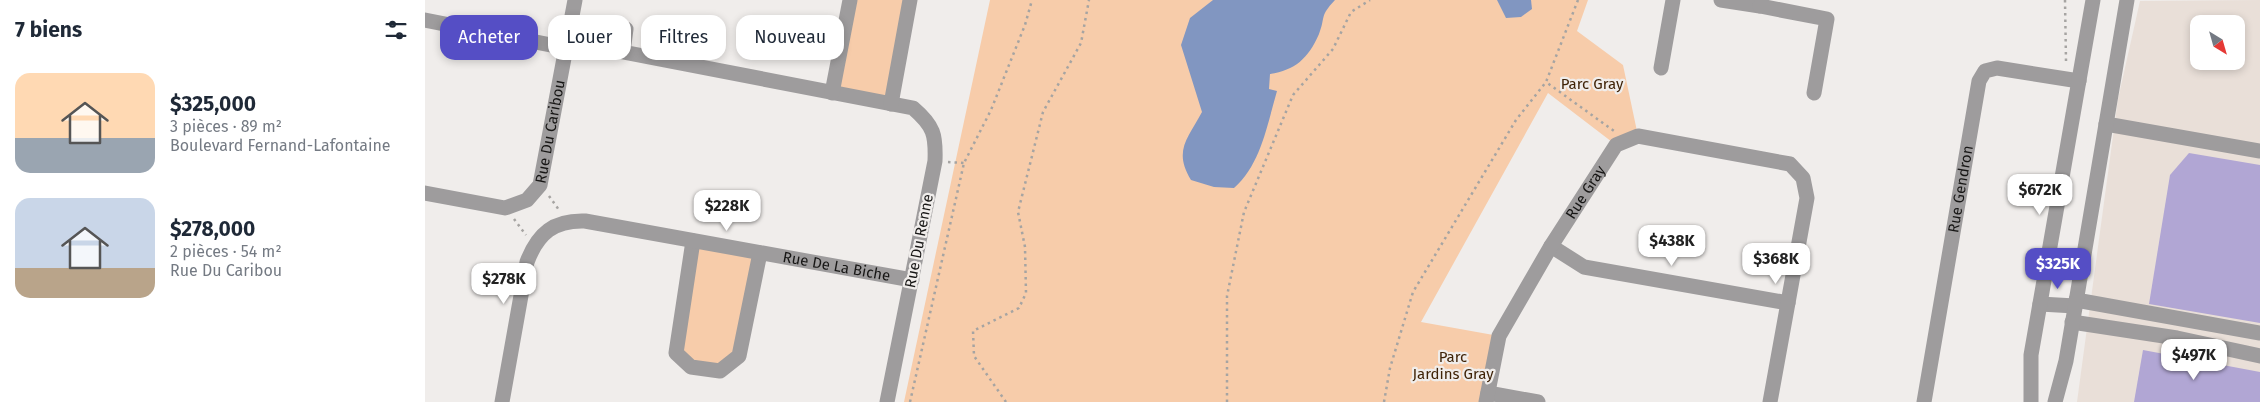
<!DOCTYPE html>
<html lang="fr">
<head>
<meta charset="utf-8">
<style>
	:root { --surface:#fff; --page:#f2f2f3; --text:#1f2937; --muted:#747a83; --accent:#554ec5 }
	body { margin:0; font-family:"Fira Sans",sans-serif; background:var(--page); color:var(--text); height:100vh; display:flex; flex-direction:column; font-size:19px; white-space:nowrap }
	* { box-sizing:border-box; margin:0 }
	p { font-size:16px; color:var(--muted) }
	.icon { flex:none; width:28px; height:28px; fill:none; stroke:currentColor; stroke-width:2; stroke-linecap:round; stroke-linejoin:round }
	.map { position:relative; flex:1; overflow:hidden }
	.drawer { display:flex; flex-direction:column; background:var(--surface); width:425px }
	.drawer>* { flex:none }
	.top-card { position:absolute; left:15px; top:15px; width:475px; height:45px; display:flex; gap:10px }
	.needle { width:32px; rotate:143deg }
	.tools { position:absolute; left:1765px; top:15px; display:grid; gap:10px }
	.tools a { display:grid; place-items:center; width:55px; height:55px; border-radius:10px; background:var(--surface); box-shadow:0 2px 8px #0003; font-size:25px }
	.price { position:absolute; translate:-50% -42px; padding:0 11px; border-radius:10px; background:#fff; color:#222; font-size:16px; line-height:32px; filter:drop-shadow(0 1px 2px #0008) }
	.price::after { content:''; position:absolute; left:50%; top:30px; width:15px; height:11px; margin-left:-8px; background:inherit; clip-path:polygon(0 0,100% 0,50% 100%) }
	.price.selected { background:var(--accent); color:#fff }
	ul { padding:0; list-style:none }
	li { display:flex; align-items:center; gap:15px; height:125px; padding:0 15px }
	li span { display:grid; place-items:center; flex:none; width:140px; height:100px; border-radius:15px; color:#555 }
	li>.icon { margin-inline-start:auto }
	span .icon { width:60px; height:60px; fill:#fffc; stroke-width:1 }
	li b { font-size:21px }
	h2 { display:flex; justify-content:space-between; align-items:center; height:60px; padding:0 15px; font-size:21px }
	.chip { padding:0 18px; border-radius:15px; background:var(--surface); box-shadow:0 2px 8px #0003; font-size:18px; line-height:45px }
	.chip.selected { background:var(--accent); color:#fff }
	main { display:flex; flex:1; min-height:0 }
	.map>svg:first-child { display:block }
</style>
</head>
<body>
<main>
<section class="drawer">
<h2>7 biens<svg class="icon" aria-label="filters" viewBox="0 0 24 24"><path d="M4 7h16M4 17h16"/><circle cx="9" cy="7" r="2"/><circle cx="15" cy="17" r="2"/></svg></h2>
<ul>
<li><span style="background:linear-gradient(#ffd9b3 65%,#9aa5b1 0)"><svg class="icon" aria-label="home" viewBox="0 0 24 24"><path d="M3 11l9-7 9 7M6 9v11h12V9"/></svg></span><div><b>$325,000</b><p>3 pièces · 89 m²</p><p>Boulevard Fernand-Lafontaine</p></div></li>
<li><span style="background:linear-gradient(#c9d6e8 70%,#b9a48a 0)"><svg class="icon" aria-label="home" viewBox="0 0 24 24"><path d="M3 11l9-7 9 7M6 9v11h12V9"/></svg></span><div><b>$278,000</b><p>2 pièces · 54 m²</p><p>Rue Du Caribou</p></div></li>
</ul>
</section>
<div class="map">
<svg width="1835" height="402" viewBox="0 0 1835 402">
	<rect width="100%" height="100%" fill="#f0edeb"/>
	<path fill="#e9dfd8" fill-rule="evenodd" d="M1835,0V402H1652L1693,99L1715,1ZM1774,24H1811V61H1774Z"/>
	<g fill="#f7ccaa">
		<path d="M425,0H485L466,104L408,93Z"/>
		<path d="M565,0H1163L1152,31L1198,65L1213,136L1191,145L1123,93L996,322L1074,336L1061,402H479Z"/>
		<path d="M268,241L335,253L314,356L295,371L251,353Z"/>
	</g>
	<g fill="#8196c1">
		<path d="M788,0H910C894,17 901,16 894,34C883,59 870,70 845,74L844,89L852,91C842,125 836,164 809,188L789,187L766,180C748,151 763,138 777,112L756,45L765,18Z"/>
		<path d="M1072,0H1106L1107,9L1096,17L1081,18Z"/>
	</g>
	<g fill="#b1a6d4">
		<path d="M1764,153L1835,165V323L1724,304L1745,175Z"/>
		<path d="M1718,350L1835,372V402H1709Z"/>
	</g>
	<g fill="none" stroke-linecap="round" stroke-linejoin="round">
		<g stroke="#a6a4a2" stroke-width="2.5" stroke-dasharray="2.5 4" stroke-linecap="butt">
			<path d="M1153,0L1121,82L1189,131"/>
			<path d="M1640,0L1641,61"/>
			<path d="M161,23L188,27"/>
			<path d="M523,162L539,163"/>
			<path d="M124,196L134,210"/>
			<path d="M89,219L101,235"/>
			<path d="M485,402L539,163L566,110L600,25L607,0"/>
			<path d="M581,402L549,356L548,331L594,308L601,293L600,247L593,212L618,112L656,43L664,0"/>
			<path d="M802,402V296L819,212L868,95L908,49L926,12L945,0"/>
			<path d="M959,402L965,368L988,292L1091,120L1121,82"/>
		</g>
		<g stroke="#9e9c9d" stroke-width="15">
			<path d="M1296,0L1335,6L1336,0"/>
			<path d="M1335,6L1402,19L1389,93"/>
			<path d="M0,20L141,48"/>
			<path d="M201,29L198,52L488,108C509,126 511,135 510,161L462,402"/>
			<path d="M1236,68L1248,0"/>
			<path d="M407,93L425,0"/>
			<path d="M466,104L485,0"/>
			<path d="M1681,124L1835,151"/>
			<path id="s1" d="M0,193L80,208L102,200L115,185L150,0"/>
			<path d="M268,241L251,353L266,367L295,371L314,356L335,253"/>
			<path d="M1126,246L1159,267L1363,303"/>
			<path d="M1651,300L1835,333"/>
			<path d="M1615,304L1650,306"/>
			<path d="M1647,322L1752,338L1835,356"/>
			<path d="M1063,393L1113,402"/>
			<path id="s2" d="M77,402L102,262C113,233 129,220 160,221L487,280"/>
			<path id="s3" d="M1061,402L1074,336L1126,246L1191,145L1213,136L1365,164L1378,178L1382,198L1345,402"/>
			<path id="s4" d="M1499,402L1554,81L1560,71L1572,68L1654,81"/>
			<path d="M1606,402V355L1668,0"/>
			<path d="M1630,402L1641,361L1702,0"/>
		</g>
	</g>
	<g text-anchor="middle" stroke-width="4.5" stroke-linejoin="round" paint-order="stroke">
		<g font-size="15" fill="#3f2307" stroke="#f0edeb">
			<text x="1167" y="89">Parc Gray</text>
			<text x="1028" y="362">Parc<tspan x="1028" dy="17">Jardins Gray</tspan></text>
		</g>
		<g font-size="15" fill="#171615" stroke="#f0edeb">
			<text dy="5" stroke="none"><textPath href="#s1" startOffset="179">Rue Du Caribou</textPath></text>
			<text dy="5" stroke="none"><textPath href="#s4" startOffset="216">Rue Gendron</textPath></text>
			<text dy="5" stroke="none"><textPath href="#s3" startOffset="235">Rue Gray</textPath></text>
			<text transform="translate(494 241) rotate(-79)" y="5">Rue Du Renne</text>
			<text dy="5" stroke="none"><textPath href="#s2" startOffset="475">Rue De La Biche</textPath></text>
		</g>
	</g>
</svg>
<div class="tools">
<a><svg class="needle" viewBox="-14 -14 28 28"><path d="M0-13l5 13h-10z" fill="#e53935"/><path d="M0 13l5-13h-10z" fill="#747a83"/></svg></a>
</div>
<b class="price" style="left:1615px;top:216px">$672K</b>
<b class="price" style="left:302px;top:232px">$228K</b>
<b class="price" style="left:1247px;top:267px">$438K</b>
<b class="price" style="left:1351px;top:285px">$368K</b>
<b class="price selected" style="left:1633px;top:290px">$325K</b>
<b class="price" style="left:79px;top:305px">$278K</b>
<b class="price" style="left:1769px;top:381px">$497K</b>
<div class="top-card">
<a class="chip selected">Acheter</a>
<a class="chip">Louer</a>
<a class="chip">Filtres</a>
<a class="chip">Nouveau</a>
</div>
</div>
</main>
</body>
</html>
